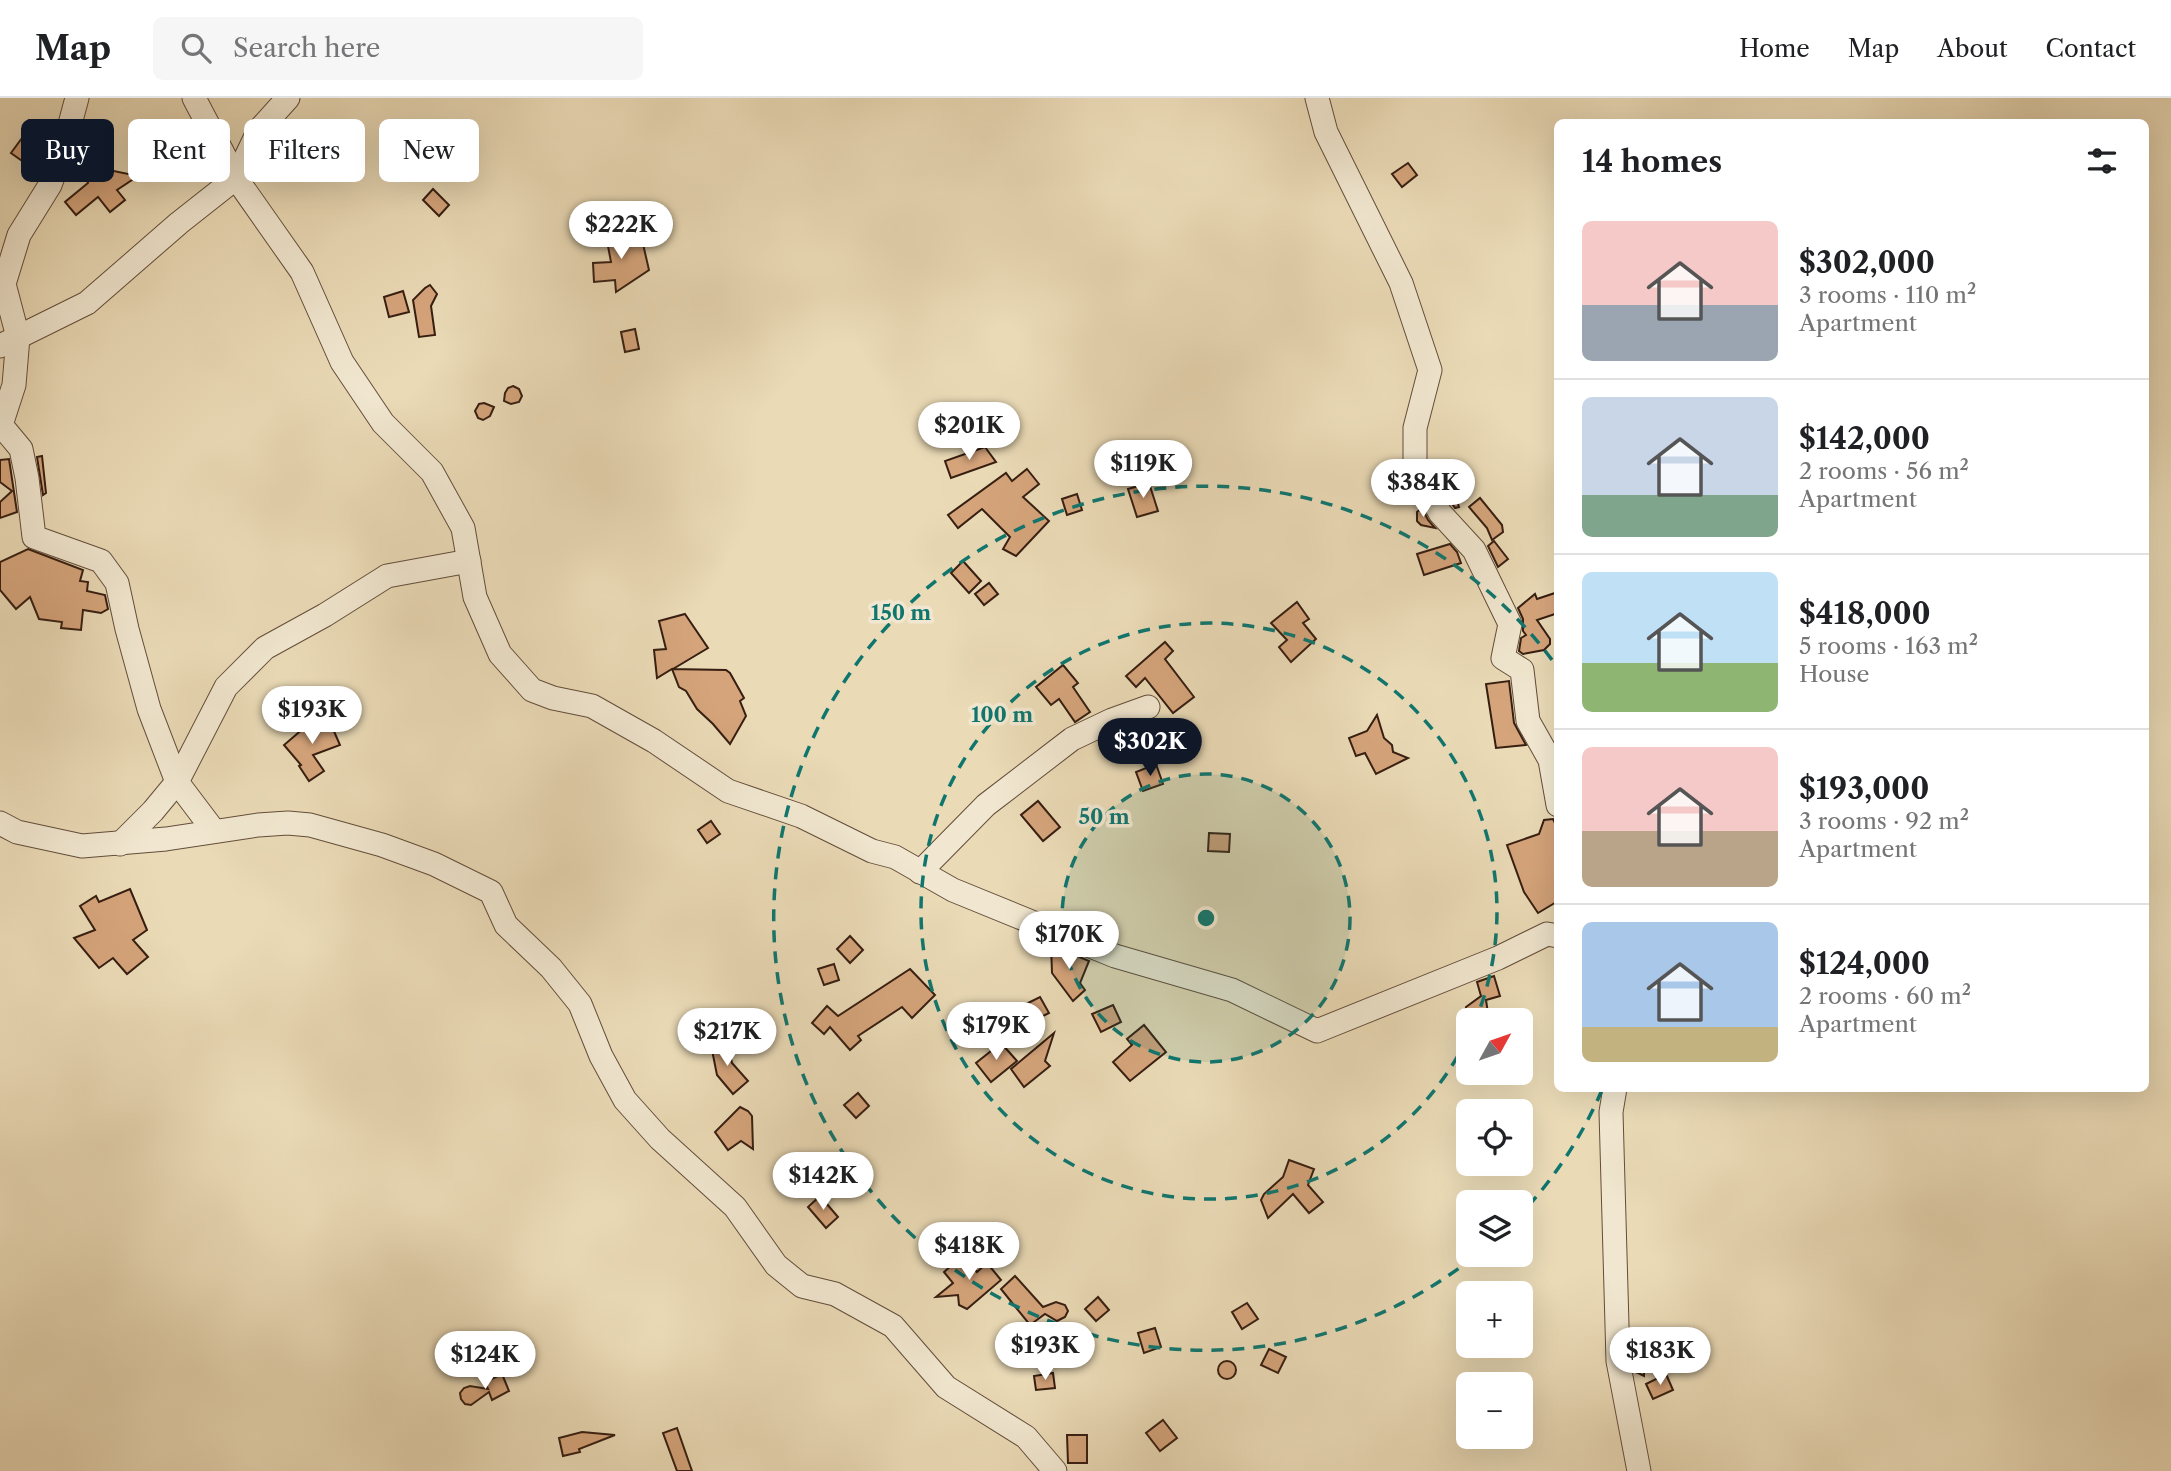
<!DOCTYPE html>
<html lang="en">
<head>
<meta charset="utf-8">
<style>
	:root { --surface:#fff; --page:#f6f6f6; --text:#202124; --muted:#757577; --line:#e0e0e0; --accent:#111827 }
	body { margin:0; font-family:"Libre Caslon Text",serif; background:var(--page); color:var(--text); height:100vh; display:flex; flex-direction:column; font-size:26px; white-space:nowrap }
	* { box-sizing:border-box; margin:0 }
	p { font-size:23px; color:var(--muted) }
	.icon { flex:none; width:38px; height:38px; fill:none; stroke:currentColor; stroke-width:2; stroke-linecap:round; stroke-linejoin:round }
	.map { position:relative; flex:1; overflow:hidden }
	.sheet { position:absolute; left:1554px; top:21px; width:595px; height:973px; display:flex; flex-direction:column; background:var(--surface); border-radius:10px; box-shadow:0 7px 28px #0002 }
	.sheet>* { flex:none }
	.hud { position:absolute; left:21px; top:21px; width:665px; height:63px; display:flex; gap:14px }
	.needle { width:46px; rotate:50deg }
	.buttons { position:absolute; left:1456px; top:910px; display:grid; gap:14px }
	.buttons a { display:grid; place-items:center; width:77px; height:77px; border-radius:10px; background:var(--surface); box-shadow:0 7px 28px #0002; font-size:35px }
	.price { position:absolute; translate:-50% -60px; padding:0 16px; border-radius:24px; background:#fff; color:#222; font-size:23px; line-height:46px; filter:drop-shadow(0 2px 4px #0008) }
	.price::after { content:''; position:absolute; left:50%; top:42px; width:21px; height:16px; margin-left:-10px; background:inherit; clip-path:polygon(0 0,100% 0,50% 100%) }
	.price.selected { background:var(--accent); color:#fff }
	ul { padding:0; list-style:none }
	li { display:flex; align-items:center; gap:21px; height:175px; padding:0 28px }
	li+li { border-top:2px solid var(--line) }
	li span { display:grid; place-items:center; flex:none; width:196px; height:140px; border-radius:10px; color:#555 }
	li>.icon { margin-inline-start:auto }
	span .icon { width:84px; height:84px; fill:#fffc; stroke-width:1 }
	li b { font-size:30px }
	h2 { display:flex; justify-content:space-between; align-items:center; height:84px; padding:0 28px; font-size:30px }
	.chip { padding:0 24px; border-radius:10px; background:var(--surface); box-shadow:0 7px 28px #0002; font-size:24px; line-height:63px }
	.chip.selected { background:var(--accent); color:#fff }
	header { display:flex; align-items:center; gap:42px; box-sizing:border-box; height:98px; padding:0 35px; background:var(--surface); border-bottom:2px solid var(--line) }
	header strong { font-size:33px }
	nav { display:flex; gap:38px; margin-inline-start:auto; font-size:24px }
	.search { width:490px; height:63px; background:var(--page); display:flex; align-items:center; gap:18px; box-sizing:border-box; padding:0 24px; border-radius:10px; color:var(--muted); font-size:26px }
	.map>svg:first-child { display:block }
</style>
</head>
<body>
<header>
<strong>Map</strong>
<div class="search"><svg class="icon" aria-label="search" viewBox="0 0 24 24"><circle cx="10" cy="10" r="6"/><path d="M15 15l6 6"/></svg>Search here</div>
<nav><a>Home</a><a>Map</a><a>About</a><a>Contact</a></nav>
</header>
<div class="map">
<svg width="2171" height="1373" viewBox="0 0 2171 1373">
	<rect width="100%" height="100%" fill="#eadab6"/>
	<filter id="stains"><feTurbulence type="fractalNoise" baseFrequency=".00286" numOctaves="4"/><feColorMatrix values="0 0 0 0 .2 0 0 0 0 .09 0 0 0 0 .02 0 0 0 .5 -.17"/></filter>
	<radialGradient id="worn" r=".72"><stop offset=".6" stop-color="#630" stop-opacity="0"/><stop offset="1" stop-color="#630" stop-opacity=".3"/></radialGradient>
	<g fill="#d5a47b" stroke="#361e11" stroke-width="2">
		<path d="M29,22H38L45,31L33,47L46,57L38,78L35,77L36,73L11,55L22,40L26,42Z"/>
		<path d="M180,27L198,43L187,55L169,38Z"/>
		<path d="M293,52L310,69L299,80L282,64Z"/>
		<path d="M1408,65L1417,77L1402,89L1392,76Z"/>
		<path d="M84,69L105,75L109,72L138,78L117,92L125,102L110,114L98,99L76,117L65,104L88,85Z"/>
		<path d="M433,91L449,107L439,118L423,102Z"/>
		<path d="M623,130L625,142L643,146L649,172L616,194L615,182L594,184L593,165L611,164L605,132Z"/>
		<path d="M430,187L437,196L431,208L435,237L419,239L413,202L425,190Z"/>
		<path d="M403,193L409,214L389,219L384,199Z"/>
		<path d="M635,231L639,251L625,254L621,234Z"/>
		<path d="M513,288L519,291L522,298L519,304L511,306L504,303L505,295L508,290Z"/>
		<path d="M484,305L494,309L490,318L483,322L478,320L475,313L479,306Z"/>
		<path d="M985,349L996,364L951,380L945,363Z"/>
		<path d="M42,358L46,395L43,397L37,359Z"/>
		<path d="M9,361L17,414L0,420V404L12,393L0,384V362Z"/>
		<path d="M1027,371L1039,386L1023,399L1049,423L1016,458L1003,451L1010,439L982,411L958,430L948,417L1006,375L1012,383Z"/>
		<path d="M1149,385L1158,413L1137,419L1128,391Z"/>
		<path d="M1454,394L1459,409L1455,410L1446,396Z"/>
		<path d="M1077,396L1082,412L1067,417L1062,401Z"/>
		<path d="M1480,400L1502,427L1503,434L1492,442L1487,430L1469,409Z"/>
		<path d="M1422,410L1428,422L1435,430L1421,427L1417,423V414Z"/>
		<path d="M1494,443L1508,461L1498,469L1488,448Z"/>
		<path d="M1450,446L1457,454L1461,465L1424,477L1417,456Z"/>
		<path d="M28,451L83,472L80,483L88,484L87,493L105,497L108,511L101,515L83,512L81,532L61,530L62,524L39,521L30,499L16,511L0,492V464Z"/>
		<path d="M963,463L981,483L969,495L951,475Z"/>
		<path d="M989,485L998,496L984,507L975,496Z"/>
		<path d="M1558,494V515L1537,522L1550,541V546L1544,552L1523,556L1519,553L1521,540L1526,537L1523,533V521L1518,510L1535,496L1537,501Z"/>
		<path d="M1297,504L1309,521L1303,525L1316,541L1291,564L1279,549L1287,542L1271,525Z"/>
		<path d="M685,516L708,550L673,571L726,572L730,575L744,600L740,603L746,618L730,646L713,626L697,611L686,593L679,589L672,571L657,580L654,552L666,551L659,523Z"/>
		<path d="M1165,544L1173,553L1165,561L1194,599L1173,615L1145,580L1136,589L1126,578Z"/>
		<path d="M1063,567L1078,585L1073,589L1090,614L1075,624L1059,601L1051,607L1036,589Z"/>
		<path d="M1509,583L1514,625L1526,647L1496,650L1486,586Z"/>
		<path d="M1377,617L1384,640L1392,647L1393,654L1408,660L1376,676L1365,655L1356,658L1349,640L1367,633Z"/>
		<path d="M318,618L330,632L333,631L340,647L313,657L324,673L309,683L299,668L301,667L284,647Z"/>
		<path d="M1156,666L1163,686L1143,693L1136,674Z"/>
		<path d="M1038,703L1060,729L1043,743L1021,717Z"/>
		<path d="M1553,721L1557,729L1556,748H1558V803L1538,815L1524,794L1507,747L1539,736L1544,722Z"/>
		<path d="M711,723L720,736L707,745L698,732Z"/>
		<path d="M1209,735L1230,736L1229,754L1208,753Z"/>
		<path d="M130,791L147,832L133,842L148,859L127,876L113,860L99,870L74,840L95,832L80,808L96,798L99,804Z"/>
		<path d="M850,838L863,852L850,865L837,851Z"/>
		<path d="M1051,847L1089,863L1080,885L1085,892L1073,903L1052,875Z"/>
		<path d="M834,866L839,882L824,887L818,871Z"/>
		<path d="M910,871L935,897L912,920L902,909L858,938L861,942L850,952L830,929L824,936L812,925L827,908L838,918Z"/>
		<path d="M1494,878L1500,898L1486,902L1489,922H1464L1466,909L1481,898L1477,884Z"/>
		<path d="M1040,899L1049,915L1035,922L1026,906Z"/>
		<path d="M1113,907L1121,924L1101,934L1092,916Z"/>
		<path d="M1144,927L1166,954L1130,983L1113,964L1132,947L1127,941Z"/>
		<path d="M1054,935L1045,963L1050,968L1024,989L1011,971Z"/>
		<path d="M727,943L732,965L748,983L733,996L717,977L711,947Z"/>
		<path d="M1001,945L1017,963L991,984L976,965Z"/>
		<path d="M858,995L869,1008L856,1020L844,1007Z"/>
		<path d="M740,1009L748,1013L752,1018L753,1051L741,1043L728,1052L715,1034Z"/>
		<path d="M1289,1062L1314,1071L1308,1087L1323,1104L1309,1115L1293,1096L1268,1120L1261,1102L1264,1096L1283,1079Z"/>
		<path d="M820,1098L838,1119L826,1130L808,1109Z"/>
		<path d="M962,1158L977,1174L987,1165L1001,1182L967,1211L959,1207L958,1197L936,1199L953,1185L944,1174Z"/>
		<path d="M1015,1178L1043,1209L1056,1204L1065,1207L1068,1213L1065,1219L1057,1223L1045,1216L1030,1227L1001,1191Z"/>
		<path d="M1098,1199L1109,1212L1096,1223L1085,1211Z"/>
		<path d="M1247,1205L1258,1221L1242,1231L1232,1214Z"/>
		<path d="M1155,1230L1161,1249L1144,1255L1138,1235Z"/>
		<path d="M1269,1251L1286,1259L1278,1275L1261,1267Z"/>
		<path d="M1633,1259H1640L1645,1262L1644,1278L1634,1273Z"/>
		<circle cx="1227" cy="1272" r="9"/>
		<path d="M1053,1275L1055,1290L1036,1292L1034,1278Z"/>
		<path d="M502,1276L509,1293L492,1302L489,1294L471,1307L465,1306L461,1301L460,1295L464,1290L470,1288L488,1291L485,1284Z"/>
		<path d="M1666,1276L1673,1292L1653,1301L1646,1286Z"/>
		<path d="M1163,1322L1177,1340L1160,1353L1146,1335Z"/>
		<path d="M677,1330L692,1373H677L663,1335Z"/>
		<path d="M582,1334L615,1337L579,1351L580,1354L563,1358L559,1340Z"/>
		<path d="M1067,1337H1087V1365H1068Z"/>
	</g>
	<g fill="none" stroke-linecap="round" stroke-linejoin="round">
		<defs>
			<g id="minor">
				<path d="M77,0L64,48L50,87L19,137L4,186L18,239L14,287L1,327L21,351L27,380L34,439L101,463L117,485L127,531L149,611L177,684L214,733"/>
				<path d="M194,0L236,80L302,174L342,264L383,325L432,374L463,430L475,499L500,556L532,592L553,600L592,608L654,643L728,693L801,718L872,753L895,759L953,792L1115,858L1232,892L1317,933L1498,860L1547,836L1558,838"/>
				<path d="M1317,0L1326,34L1401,185L1430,272L1415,330V367L1440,415L1474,452L1510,526L1503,560L1522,572L1528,623L1550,662L1558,707"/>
				<path d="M0,248L87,205L179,125L236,80L259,32L288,0"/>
				<path d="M0,725L17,734L82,748L166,741L258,727L288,725L310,727L382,747L434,766L491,794L506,827L551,870L580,906L601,958L625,1002L660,1041L735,1109L776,1167L802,1188L835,1196L893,1228L946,1289L1026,1339L1055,1373"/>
				<path d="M120,746L153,713L177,684L226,589L265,550L325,517L387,478L469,463"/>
				<path d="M920,774L986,707L1072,641L1112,622L1148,609"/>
				<path d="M1615,990L1611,1014L1618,1263L1639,1373"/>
			</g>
		</defs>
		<use href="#minor" stroke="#634d3a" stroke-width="25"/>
		<use href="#minor" stroke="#f1e7d0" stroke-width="23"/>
	</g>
	<circle cx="1206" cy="820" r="144" fill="#0f766e" fill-opacity=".12"/>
	<g fill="none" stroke="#0f766e" stroke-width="3.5" stroke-dasharray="12 9">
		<circle cx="1206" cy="820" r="144"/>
		<path d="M1468 939A288 288 0 1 1 1476 921"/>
		<path d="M1602 992A432 432 0 0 1 1522 1115M1475 1158A432 432 0 1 1 1555 566"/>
	</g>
	<circle cx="1206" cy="820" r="10" fill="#0f766e" stroke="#f1e7d0" stroke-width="3.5"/>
	<g font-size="21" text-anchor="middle" font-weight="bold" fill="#0f766e" stroke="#f1e7d0" stroke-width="7" stroke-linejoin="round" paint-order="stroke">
		<text x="901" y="522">150 m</text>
		<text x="1002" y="624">100 m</text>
		<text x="1104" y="726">50 m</text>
	</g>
	<rect width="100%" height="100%" filter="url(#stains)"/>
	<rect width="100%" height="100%" fill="url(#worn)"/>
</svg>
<div class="buttons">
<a><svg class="needle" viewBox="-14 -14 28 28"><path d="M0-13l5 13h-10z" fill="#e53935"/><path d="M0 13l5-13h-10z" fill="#757577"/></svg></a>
<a><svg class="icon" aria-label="locate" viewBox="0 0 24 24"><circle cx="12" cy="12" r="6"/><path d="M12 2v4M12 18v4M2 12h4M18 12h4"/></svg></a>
<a><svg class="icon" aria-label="layers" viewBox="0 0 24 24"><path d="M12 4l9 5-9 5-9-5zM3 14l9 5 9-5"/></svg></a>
<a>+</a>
<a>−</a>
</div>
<b class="price" style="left:621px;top:163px">$222K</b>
<b class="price" style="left:969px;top:364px">$201K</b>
<b class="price" style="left:1143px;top:402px">$119K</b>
<b class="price" style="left:1423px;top:421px">$384K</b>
<b class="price" style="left:312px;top:648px">$193K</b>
<b class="price selected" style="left:1150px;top:680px">$302K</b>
<b class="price" style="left:1069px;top:873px">$170K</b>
<b class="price" style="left:996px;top:964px">$179K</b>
<b class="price" style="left:727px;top:970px">$217K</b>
<b class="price" style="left:823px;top:1114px">$142K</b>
<b class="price" style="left:969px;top:1184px">$418K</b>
<b class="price" style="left:1045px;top:1284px">$193K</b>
<b class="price" style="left:1660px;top:1289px">$183K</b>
<b class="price" style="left:485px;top:1293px">$124K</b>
<div class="hud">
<a class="chip selected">Buy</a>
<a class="chip">Rent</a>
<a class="chip">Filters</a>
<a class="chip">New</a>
</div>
<section class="sheet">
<h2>14 homes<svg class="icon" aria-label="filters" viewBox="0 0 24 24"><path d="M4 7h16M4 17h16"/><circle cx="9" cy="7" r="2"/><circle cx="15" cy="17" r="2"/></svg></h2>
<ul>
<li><span style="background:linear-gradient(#f6c9c9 60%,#9aa5b1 0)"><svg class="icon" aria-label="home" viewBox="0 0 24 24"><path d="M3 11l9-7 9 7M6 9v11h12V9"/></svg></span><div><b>$302,000</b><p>3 rooms · 110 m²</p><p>Apartment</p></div></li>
<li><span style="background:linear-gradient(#c9d6e8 70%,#7fa58c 0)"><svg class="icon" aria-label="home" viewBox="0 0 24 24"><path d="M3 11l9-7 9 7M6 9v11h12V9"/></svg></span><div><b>$142,000</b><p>2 rooms · 56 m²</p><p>Apartment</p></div></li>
<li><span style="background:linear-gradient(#bfe0f5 65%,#8fb573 0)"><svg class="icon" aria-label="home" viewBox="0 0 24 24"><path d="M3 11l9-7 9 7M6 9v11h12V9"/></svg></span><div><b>$418,000</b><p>5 rooms · 163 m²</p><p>House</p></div></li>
<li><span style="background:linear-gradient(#f6c9c9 60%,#b9a48a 0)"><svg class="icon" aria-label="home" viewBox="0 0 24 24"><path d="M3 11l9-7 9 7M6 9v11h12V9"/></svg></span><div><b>$193,000</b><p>3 rooms · 92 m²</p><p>Apartment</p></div></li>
<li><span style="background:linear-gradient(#a9c7e8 75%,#c2b280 0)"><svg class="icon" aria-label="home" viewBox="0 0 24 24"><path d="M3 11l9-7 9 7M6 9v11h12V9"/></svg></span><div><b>$124,000</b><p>2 rooms · 60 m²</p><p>Apartment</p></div></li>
</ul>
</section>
</div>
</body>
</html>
